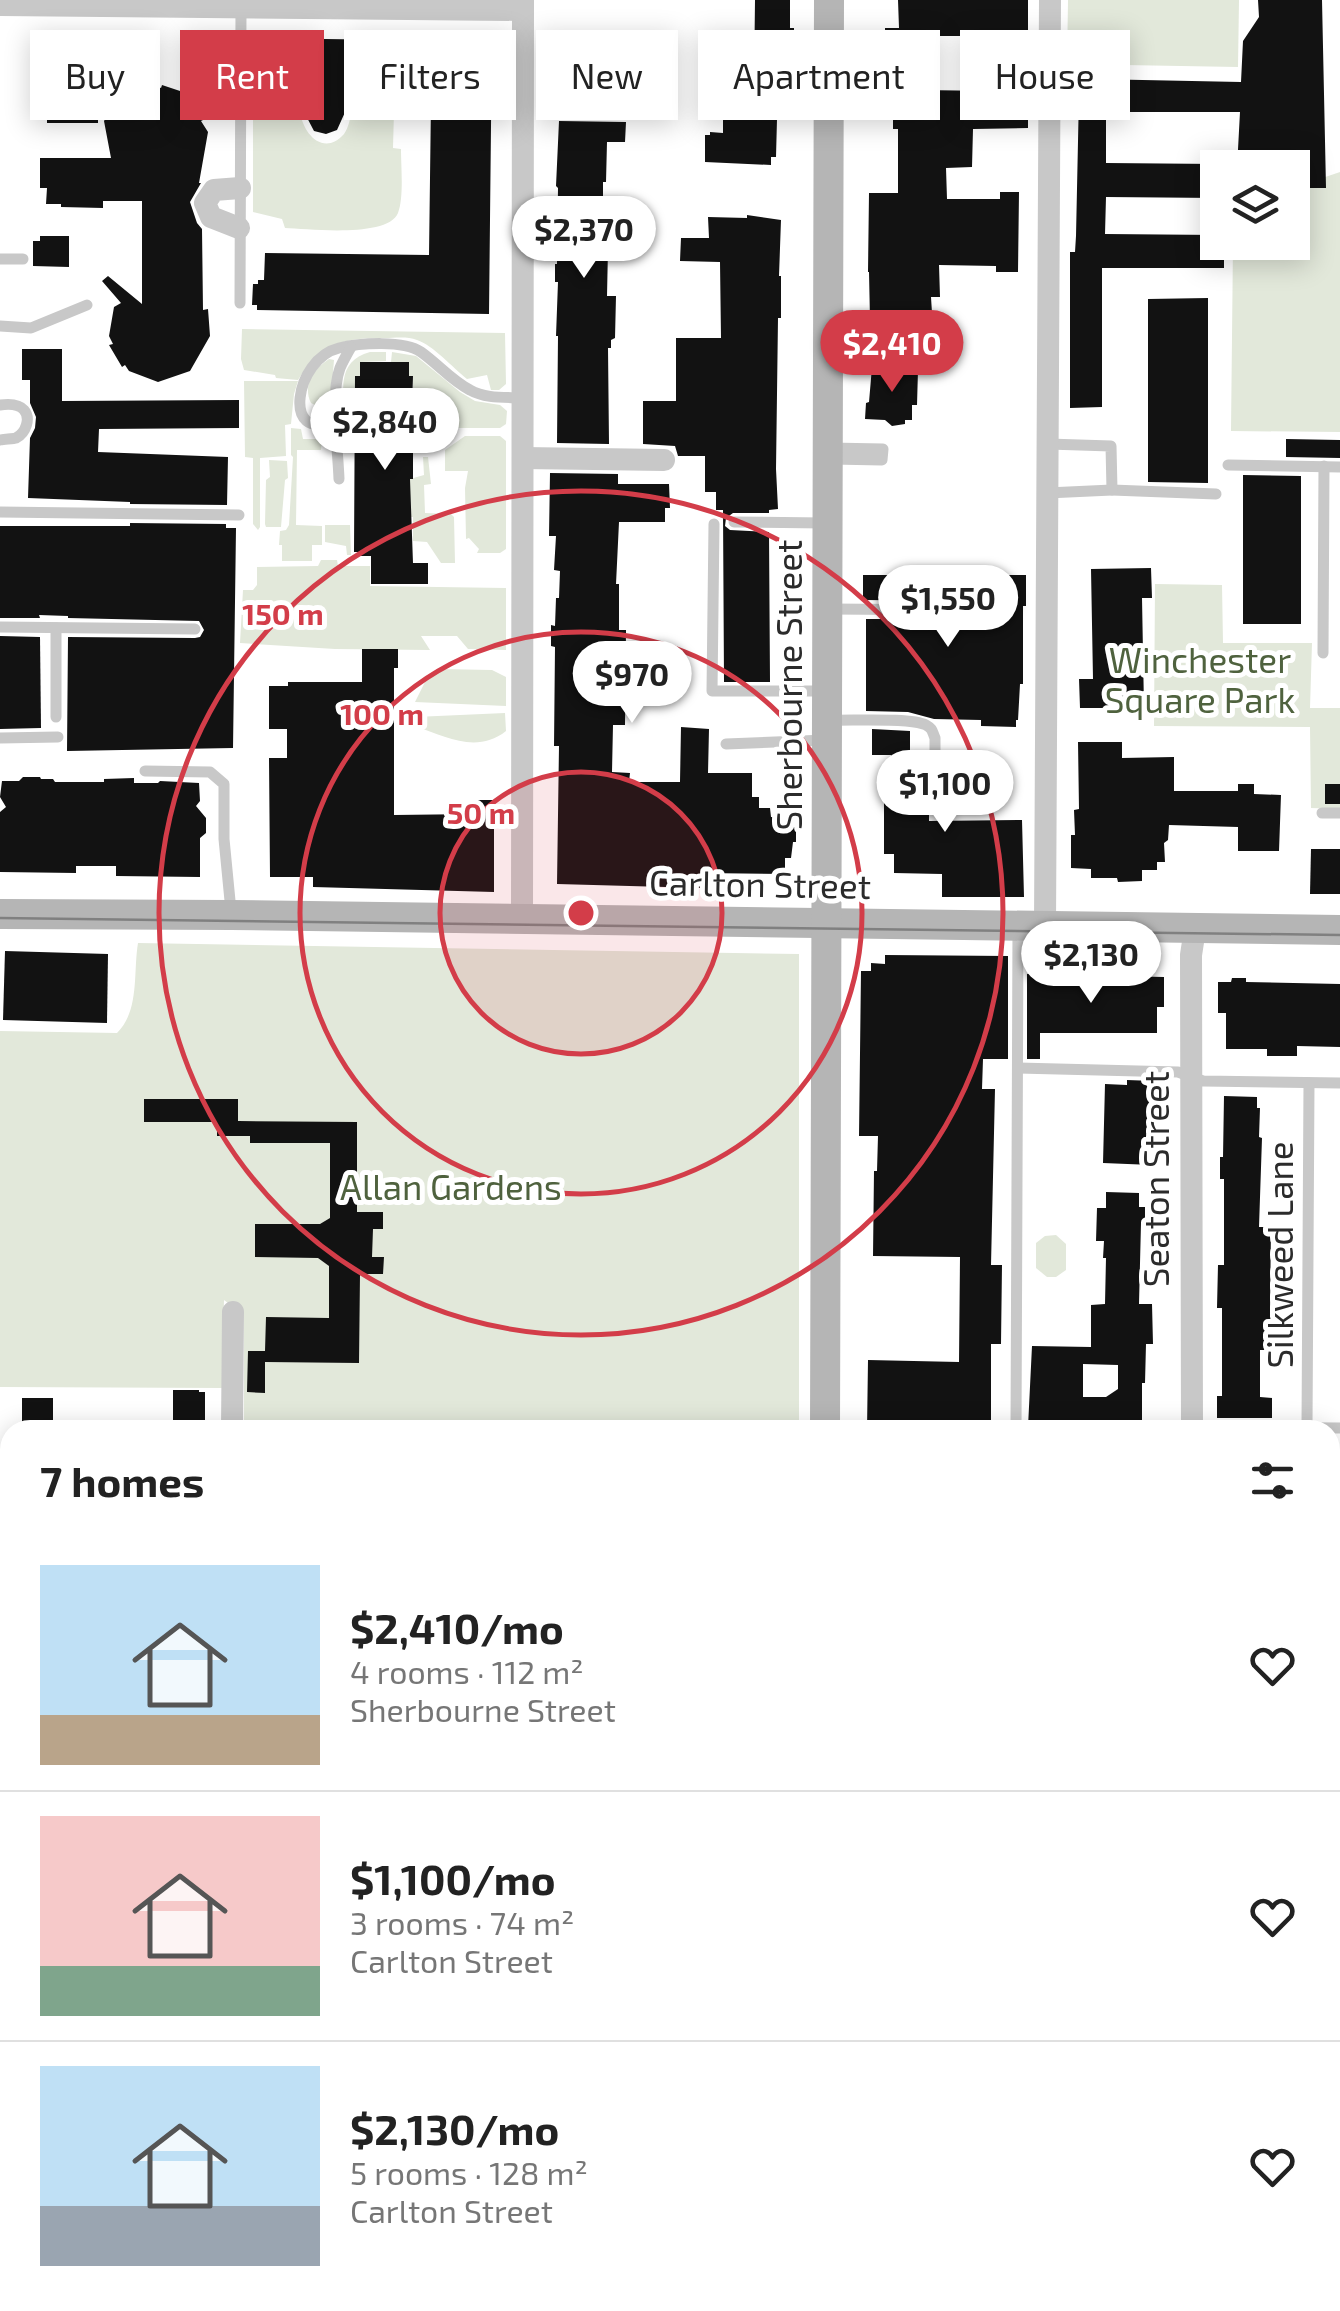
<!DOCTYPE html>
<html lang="en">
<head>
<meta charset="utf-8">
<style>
	:root { --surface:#fff; --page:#f2f2f2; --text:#222; --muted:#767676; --line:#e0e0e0; --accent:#d33d49 }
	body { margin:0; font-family:"Exo 2",sans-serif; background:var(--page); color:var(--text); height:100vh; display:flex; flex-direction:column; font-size:38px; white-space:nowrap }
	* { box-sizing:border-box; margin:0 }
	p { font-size:32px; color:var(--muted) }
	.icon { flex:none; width:55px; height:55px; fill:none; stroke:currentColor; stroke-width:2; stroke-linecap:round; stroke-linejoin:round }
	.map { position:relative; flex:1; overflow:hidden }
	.side { position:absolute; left:0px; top:1420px; width:1340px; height:892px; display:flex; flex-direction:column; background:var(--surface); border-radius:30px 30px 0 0; box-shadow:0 5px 25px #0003 }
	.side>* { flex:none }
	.hud { position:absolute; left:30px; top:30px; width:1280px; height:90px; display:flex; gap:20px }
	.buttons { position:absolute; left:1200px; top:150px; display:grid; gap:20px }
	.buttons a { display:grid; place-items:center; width:110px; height:110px; border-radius:0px; background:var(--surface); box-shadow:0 5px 25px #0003; font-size:50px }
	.price { position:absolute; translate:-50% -85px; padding:0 22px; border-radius:35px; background:#fff; color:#222; font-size:32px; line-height:65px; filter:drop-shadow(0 2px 5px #0008) }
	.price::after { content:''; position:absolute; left:50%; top:60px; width:30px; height:22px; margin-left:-15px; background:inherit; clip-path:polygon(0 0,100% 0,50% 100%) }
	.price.current { background:var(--accent); color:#fff }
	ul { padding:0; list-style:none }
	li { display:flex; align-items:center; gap:30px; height:250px; padding:0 40px }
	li+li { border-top:2px solid var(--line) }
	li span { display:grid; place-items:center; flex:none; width:280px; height:200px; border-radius:0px; color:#555 }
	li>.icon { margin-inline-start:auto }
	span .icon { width:120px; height:120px; fill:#fffc; stroke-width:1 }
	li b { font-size:42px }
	h2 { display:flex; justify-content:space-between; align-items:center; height:120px; padding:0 40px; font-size:42px }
	.tag { padding:0 35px; border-radius:0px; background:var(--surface); box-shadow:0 5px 25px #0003; font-size:35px; line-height:90px }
	.tag.current { background:var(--accent); color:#fff }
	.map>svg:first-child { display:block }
</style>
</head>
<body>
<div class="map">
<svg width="1340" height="2311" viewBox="0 0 1340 2311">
	<rect width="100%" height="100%" fill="#fff"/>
	<g fill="#e2e8da">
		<path d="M1068,0H1239L1238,67L1067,64Z"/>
		<path d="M253,110H300C302,134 324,157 344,134C349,127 350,118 352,111H394L393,148L401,149C401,167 404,197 398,213C388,238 309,229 285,228L282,219L253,212Z"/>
		<path d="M1340,172V432L1231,431L1233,243L1292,242L1293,188Z"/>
		<path d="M242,329L505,333L506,384L499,390H491L487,375L467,379C453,368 433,345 417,340C407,336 395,338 385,338C344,338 322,342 298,380L276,378L275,375L244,370L241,359Z"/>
		<path d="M370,352H386V361L360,362V376L355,377V432H351L345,426V421C344,391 335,362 370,352Z"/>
		<path d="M392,352L416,356L460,392L475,401L500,405L507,411L506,424L500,428H450L437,438L411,439L409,409L413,408V376H409L408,362H391Z"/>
		<path d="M329,359L334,360L331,397L328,403L317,406L311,403C302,385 314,369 329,359Z"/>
		<path d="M244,381H298L294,394L291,424L285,425L286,456L260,458V527L258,530L253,524V458L245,457Z"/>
		<path d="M291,428L301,429L303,439H322L321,450H297L296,525L322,526V545H312V561H282V545H279L280,531L286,530L289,525L293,457L291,455Z"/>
		<path d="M465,436H500L506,441V549L500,553H477L479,549L469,538L466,539L465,488L468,471H445V450Z"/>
		<path d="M423,457H428L431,484L424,485L425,513L451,514L454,517L455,563H441L427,542L413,541V517H409L410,479L424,475Z"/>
		<path d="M269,460L287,461L288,478L285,480L281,527H266L265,524L266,480L270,477Z"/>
		<path d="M325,525H350L351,555H347L346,546L325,542Z"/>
		<path d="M321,560H337L338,566H370V586L506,588V650L468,649L457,636H421L430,650L335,649L240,643L243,590H253L257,585V567L318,566Z"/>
		<path d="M1155,584L1222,585L1223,643H1312L1310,708H1340V809L1311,808L1310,727L1154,726Z"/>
		<path d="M439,669L492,670L506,677V706L415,702L428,676Z"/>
		<path d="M505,713L506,731C477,754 446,737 415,726V717Z"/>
		<path d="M138,943L799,954V1430H244V1315L224,1300L222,1388L0,1387V1031L117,1033C140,1010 133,973 138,943Z"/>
		<path d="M1056,1235L1066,1244V1270L1056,1277H1047L1036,1268V1243L1045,1236Z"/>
	</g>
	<g fill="#121212" fill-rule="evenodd">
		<path d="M755,0H790V28H794V65L782,66L781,119H777L776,157H771V165L705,162V135H710V132L723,133V82L754,83Z"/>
		<path d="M898,0H1028V128L973,129L972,167L946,168L947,199H1000V192H1019L1018,272H996V266L939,265L940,297H931L932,313L905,314V323L887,324V320H870L869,272H868L869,193H898V129H893V113H886L885,28H899ZM922,36H993V91L922,90Z"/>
		<path d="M1258,0H1322L1326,188H1292V168H1237L1240,112H1106V163L1218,164V198L1106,197L1105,234L1218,235V242H1224V268H1102V407L1070,408V252H1075L1076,236L1079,94H1093V79L1241,82L1243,41L1259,17Z"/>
		<path d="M434,32H492L489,314L257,310V305H252L253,284H258V280H264L265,253L429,255L431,101L443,102V56H434Z"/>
		<path d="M256,38L395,40L394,111L346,110L337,130L326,134L314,131L303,110L255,109Z"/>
		<path d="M50,77H98V123H47V106H38V83H50Z"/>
		<path d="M151,84L161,88L162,85L186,93L189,100L193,98L205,119L201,121L208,132L199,183H201L190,202L197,223L202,229L203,310L208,309L210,336L190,371L158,382L129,371L125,365L122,367L109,345L113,344L109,336L114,307L121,303L102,281L108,276L142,304V201H103V208L61,207V204H46L47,188H40V158H111L104,121L118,97L122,99L126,93Z"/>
		<path d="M559,121L626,122L625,142H607L606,182H603V212H615L614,248H608L607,296H616L615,338L611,340V348H608L609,444L557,443L558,336H556L558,282H555V264H557L558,188L556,186Z"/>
		<path d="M747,215L781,220L779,276H781V318H778L776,469L778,509L769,510V513H733L726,518L725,526L730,530L769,532L770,682H724L723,510H716V492H705V456H678L675,446L643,444V401H676V338H721L720,262L680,261L681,238H709L708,217L747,218Z"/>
		<path d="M40,236H69V267L33,266V241H40Z"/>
		<path d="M1208,298V483L1148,482V299Z"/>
		<path d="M22,349H62V401L239,400V428L99,429L98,452L228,457L227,505L130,504V502L28,498L30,438L35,428L36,417L30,403V380H22Z"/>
		<path d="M360,362H409V376H413L411,439H413V479H410L413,563H428V584H371V556H359V552H354L355,376H360Z"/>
		<path d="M872,367L918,370L917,405H912V420H905V424L892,426L885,420L865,419L866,403L869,402Z"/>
		<path d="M1286,439L1340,440V458L1286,457Z"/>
		<path d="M550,473L618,474V484H669L670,508H665V522H619L616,584H619V630H626L625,725H613L612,772L630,773L629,782H680L681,727L709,729L708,773H752V797H759V808H770L771,817L796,818V842H793L791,858H785V874L702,873V888L557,884L559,746H554L555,647L551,646V625L555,626L556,598H559L560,571L554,570L556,536H549Z"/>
		<path d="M1243,475L1301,476V624H1243Z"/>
		<path d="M130,523L226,524V528H236L233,748L67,751L68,637L195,638L200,637L204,630L199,621L68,618V616L39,615L40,618H0V526H130Z"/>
		<path d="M1151,568L1152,598H1142L1144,708H1080L1079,679H1093L1091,569Z"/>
		<path d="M863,575H1026V606H1023V684H1020L1018,720H1016V727L981,726V720L934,719L908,712L866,711V619H976L983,616L985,609L982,603L976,601L863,600Z"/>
		<path d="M0,636L40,637L41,728L0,729Z"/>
		<path d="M362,649H398V668H394V815L476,814V800H494V892L313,887V877H270L269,758H287V729H269V686H288V682H362Z"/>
		<path d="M872,729L910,731V769H921L920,791H927L929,794V821L1022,820L1024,897H942V874L894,873V854H884V789H890L891,755H872Z"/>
		<path d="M1078,742H1122V758L1174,757V791H1238V784H1254V794L1281,795L1279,851H1238V827L1169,825L1168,840L1164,843L1165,862H1157V870H1142V881L1118,882L1117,878H1091V869L1071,868V835H1075L1074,810L1079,809Z"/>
		<path d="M23,777H40L41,779H53L55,782H104V779L134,778V783H158L160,781L199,783L200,801L196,806L206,818V833L200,838V877L116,876V866H76V873L0,872V812L6,807L0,797L2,781H19Z"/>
		<rect x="1325" y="784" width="15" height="20"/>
		<path d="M1311,849H1340V894H1310Z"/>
		<path d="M5,951L108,954L107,1023L3,1020Z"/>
		<path d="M885,955L1008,956V1059H983L982,1089H995L991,1265H1002L1001,1344H991V1430H867L868,1360L959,1362L960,1257L873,1256L874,1171H877L878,1136H859L861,971H871V963L885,964Z"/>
		<path d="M1027,974L1164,977V1007H1157V1033H1040V1059H1027Z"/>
		<path d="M1232,978H1246V982L1340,984V1047L1297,1046V1056H1267V1049H1226V1013H1218V982H1231Z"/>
		<path d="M1127,1080L1154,1081L1152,1165L1103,1163L1105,1084L1127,1085Z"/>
		<path d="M1224,1096L1257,1097V1108H1260L1259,1137L1262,1138L1259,1227H1271L1270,1311H1273L1275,1325L1274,1350H1260V1397L1272,1398V1418H1217V1396H1222V1308H1217L1218,1265H1224V1179H1220V1157H1223Z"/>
		<path d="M144,1099H238V1121L357,1122V1212H383V1229H373L372,1257H384L383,1274H360L359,1363L265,1362V1393L247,1392L248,1351H265L266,1317L329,1318V1266L318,1258L255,1257V1224H320L330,1218V1143H250V1136H217V1122H144Z"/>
		<path d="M1106,1192L1139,1193V1207H1145V1223H1141L1139,1304H1152L1153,1344H1146L1145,1383H1142V1430H1093V1427H1028L1032,1346L1091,1347V1305L1105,1304L1106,1258H1103L1104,1241H1096L1097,1208H1106ZM1083,1364L1118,1365V1389L1106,1397H1083Z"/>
		<path d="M173,1390H199V1392H205V1430H173Z"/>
		<rect x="22" y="1398" width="31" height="32"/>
	</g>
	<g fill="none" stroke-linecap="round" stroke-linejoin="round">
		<g stroke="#c8c8c8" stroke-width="11">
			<path d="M0,259H23"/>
			<path d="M240,303L241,7"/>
			<path d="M0,326L31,328L87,305"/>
			<path d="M0,405C7,404 18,403 24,410C31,418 26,433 16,438C13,439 4,439 0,440"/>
			<path d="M334,420C282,445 294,359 339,348C360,343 404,340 421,352C438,364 452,381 470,390C486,399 505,397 523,398"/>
			<path d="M829,448L883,449L882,460L832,459"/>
			<path d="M1228,465L1340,467"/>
			<path d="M339,479C338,449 330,395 340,368C343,361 347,354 351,347"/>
			<path d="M1112,490L1216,494"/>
			<path d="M1047,493L1112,490L1111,446L1048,444"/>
			<path d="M0,512L239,515"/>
			<path d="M734,522L824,523"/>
			<path d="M714,524L712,691H826"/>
			<path d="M828,609L976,610"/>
			<path d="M0,627L195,629"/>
			<path d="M56,628V717"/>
			<path d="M1323,653L1324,466"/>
			<path d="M828,720C848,721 911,717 926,725C933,729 932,731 935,738V787"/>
			<path d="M0,738L58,737"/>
			<path d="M726,744L826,740"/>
			<path d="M145,771L210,772L224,784V839L231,911"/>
			<path d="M1322,813H1340"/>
			<path d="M1018,1068L1178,1072L1203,1081L1340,1083"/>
			<path d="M1307,1427L1309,1083"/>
			<path d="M1016,1430L1018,926"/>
			<path d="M1192,1430L1202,1427L1340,1428"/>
			<path d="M1330,1750H1340"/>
			<path d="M1330,2010H1340"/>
			<path d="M1013,2311V2302"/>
		</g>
		<g stroke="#c8c8c8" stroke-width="22">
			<path d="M0,5L523,10"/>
			<path d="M239,228L211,217L205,203L214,190L240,188"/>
			<path d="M523,458L664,460"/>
			<path d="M522,920L523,0"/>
			<path d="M1045,926L1050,0"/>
			<path d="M232,1430L233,1312"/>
			<path d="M1192,1430L1191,955L1195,929"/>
			<path d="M514,2302V2311"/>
			<path d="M200,2311V2302"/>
			<path d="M1183,2311V2302"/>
		</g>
		<g stroke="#b5b5b5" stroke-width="30">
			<path d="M0,914L231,915L1340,930"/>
			<path d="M825,1430L829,0"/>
			<path d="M0,1563H10"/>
			<path d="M1330,1569H1340"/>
			<path d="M824,2311V2302"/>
		</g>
		<path stroke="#808080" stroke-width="2.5" d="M0,918L1340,935"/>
	</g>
	<circle cx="581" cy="913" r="141" fill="#d33d49" fill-opacity=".12"/>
	<g fill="none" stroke="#d33d49" stroke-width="5">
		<circle cx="581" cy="913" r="141"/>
		<circle cx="581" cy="913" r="281"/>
		<circle cx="581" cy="913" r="422"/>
	</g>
	<g text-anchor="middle" stroke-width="10" stroke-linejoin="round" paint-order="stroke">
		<g font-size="35" fill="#4f623e" stroke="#fff">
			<text x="1200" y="673">Winchester<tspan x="1200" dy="40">Square Park</tspan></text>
			<text x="451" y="1200">Allan Gardens</text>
		</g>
		<g font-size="35" fill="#2b2b2b" stroke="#fff">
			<text transform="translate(790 685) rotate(-90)" y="12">Sherbourne Street</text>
			<text transform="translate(760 885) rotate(1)" y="12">Carlton Street</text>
			<text transform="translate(1157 1179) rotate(-90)" y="12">Seaton Street</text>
			<text transform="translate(1281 1255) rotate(-90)" y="12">Silkweed Lane</text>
		</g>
	</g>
	<circle cx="581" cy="913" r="15" fill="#d33d49" stroke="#fff" stroke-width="5"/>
	<g font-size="30" text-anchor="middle" font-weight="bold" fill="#d33d49" stroke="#fff" stroke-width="10" stroke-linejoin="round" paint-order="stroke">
		<text x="283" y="625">150 m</text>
		<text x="382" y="725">100 m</text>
		<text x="481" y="824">50 m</text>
	</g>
</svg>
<div class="buttons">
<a><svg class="icon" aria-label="layers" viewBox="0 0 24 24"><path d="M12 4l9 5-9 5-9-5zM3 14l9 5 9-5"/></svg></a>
</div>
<b class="price" style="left:584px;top:281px">$2,370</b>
<b class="price current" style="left:892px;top:395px">$2,410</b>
<b class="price" style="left:385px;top:473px">$2,840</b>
<b class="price" style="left:948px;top:650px">$1,550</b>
<b class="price" style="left:632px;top:726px">$970</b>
<b class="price" style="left:945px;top:835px">$1,100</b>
<b class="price" style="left:1091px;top:1006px">$2,130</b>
<div class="hud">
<a class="tag">Buy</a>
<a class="tag current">Rent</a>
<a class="tag">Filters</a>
<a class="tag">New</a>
<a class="tag">Apartment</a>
<a class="tag">House</a>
</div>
<section class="side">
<h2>7 homes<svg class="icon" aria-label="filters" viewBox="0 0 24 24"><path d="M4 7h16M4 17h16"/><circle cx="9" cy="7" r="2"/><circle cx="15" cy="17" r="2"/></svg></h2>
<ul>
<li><span style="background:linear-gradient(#bfe0f5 75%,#b9a48a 0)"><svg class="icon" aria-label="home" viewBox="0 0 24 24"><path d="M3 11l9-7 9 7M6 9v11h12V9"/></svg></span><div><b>$2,410/mo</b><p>4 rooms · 112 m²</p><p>Sherbourne Street</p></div><svg class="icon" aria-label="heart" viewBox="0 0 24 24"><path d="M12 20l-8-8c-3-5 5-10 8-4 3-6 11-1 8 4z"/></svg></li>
<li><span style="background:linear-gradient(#f6c9c9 75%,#7fa58c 0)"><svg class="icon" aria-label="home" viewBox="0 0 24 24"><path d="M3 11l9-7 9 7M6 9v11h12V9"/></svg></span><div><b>$1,100/mo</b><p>3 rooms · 74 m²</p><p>Carlton Street</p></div><svg class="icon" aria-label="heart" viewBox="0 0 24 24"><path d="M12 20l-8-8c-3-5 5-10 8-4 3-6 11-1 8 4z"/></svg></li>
<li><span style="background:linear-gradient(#bfe0f5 70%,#9aa5b1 0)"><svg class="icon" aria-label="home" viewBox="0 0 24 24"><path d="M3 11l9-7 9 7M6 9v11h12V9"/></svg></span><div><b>$2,130/mo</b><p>5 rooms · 128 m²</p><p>Carlton Street</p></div><svg class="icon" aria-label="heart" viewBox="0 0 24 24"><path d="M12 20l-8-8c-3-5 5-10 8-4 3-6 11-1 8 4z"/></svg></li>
</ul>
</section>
</div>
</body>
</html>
